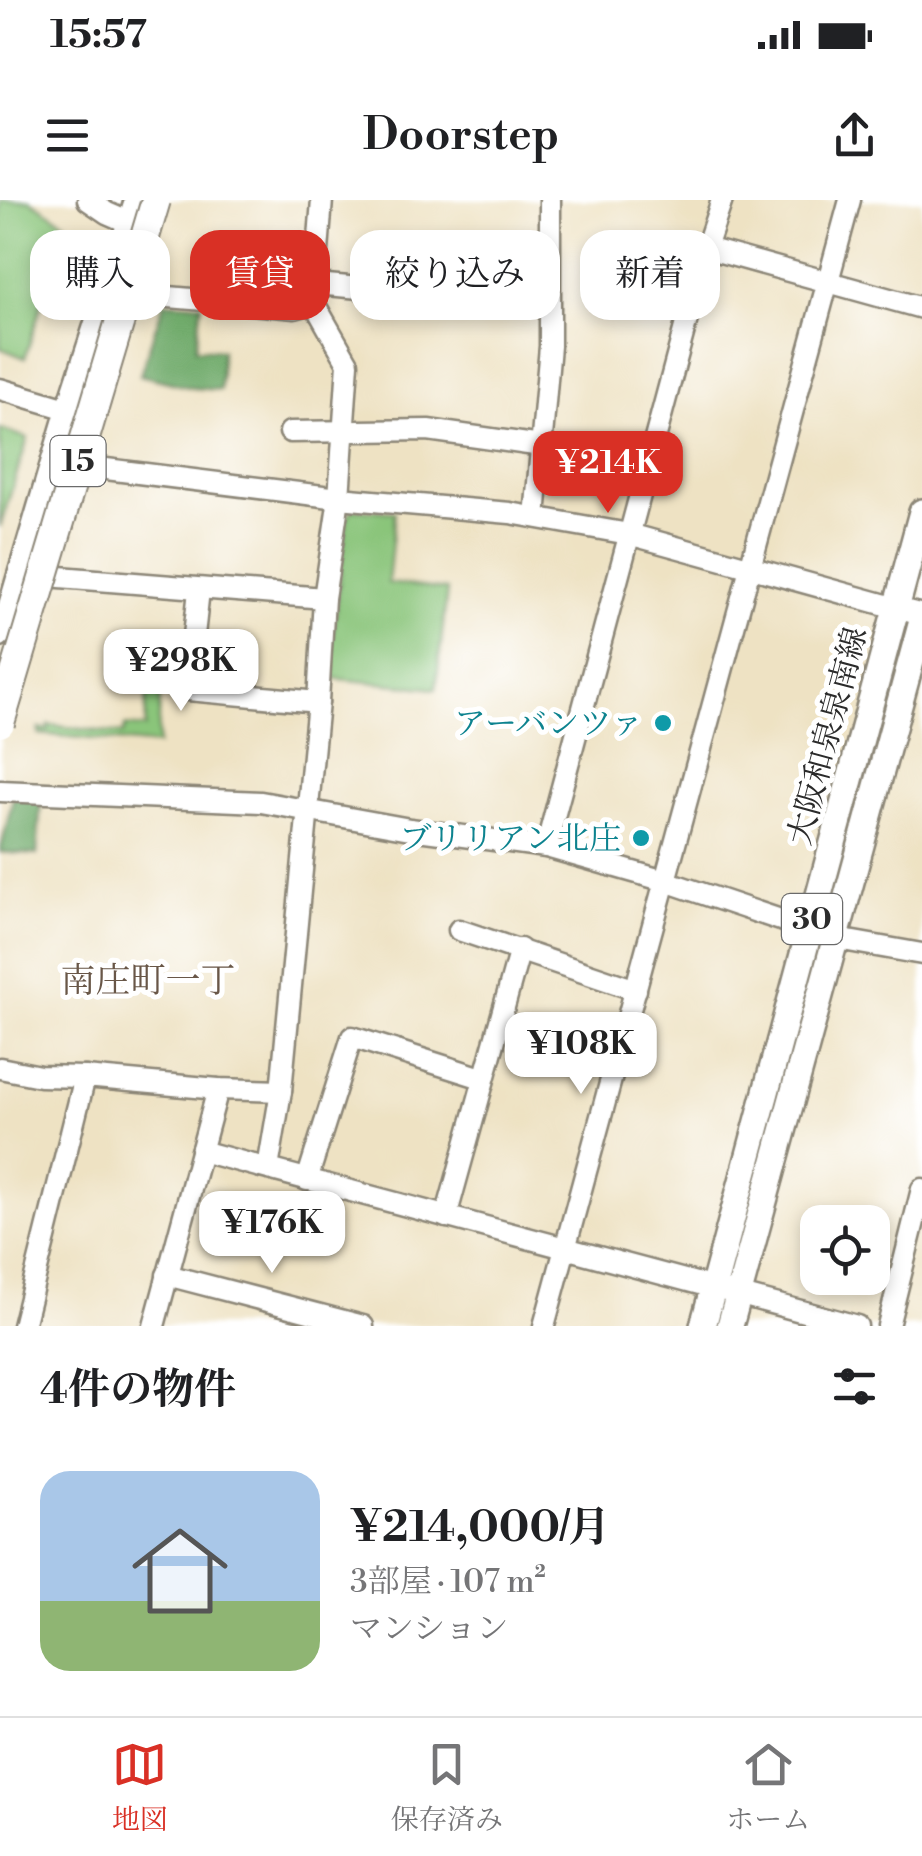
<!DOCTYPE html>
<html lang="ja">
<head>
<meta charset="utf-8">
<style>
	:root { --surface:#fff; --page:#f2f2f2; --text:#202124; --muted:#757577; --line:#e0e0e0; --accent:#d93025 }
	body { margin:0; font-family:"Libre Bodoni","Noto Serif JP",serif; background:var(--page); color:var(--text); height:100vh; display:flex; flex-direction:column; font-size:38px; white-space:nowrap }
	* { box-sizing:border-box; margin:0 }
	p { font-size:32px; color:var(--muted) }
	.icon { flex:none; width:55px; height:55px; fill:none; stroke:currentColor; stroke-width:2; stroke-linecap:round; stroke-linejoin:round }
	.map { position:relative; height:1126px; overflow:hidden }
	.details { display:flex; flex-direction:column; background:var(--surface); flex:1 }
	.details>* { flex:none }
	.banner { position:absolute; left:30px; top:30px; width:862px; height:90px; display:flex; gap:20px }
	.fabs { position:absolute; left:800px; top:1005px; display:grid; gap:20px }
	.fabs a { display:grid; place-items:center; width:90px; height:90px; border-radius:20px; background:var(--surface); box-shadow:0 5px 15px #0003; font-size:50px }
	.price { position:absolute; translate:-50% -85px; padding:0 22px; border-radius:20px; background:#fff; color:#222; font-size:32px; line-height:65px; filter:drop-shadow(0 2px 5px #0008) }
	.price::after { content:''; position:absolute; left:50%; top:60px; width:30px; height:22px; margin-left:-15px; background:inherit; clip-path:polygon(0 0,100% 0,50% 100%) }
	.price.selected { background:var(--accent); color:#fff }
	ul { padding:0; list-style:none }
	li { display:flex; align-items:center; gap:30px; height:250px; padding:0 40px }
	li+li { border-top:2px solid var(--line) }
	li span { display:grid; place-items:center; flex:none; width:280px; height:200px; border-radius:30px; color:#555 }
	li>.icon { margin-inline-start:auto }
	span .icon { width:120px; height:120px; fill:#fffc; stroke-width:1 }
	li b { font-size:42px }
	h2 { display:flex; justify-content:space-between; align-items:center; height:120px; padding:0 40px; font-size:42px }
	.tag { padding:0 35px; border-radius:30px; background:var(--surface); box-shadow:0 5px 15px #0003; font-size:35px; line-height:90px }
	.tag.selected { background:var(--accent); color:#fff }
	.status { display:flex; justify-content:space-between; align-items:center; height:70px; padding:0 50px; background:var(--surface); direction:ltr }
	.status svg { height:28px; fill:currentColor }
	header { display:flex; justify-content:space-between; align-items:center; height:130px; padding:0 40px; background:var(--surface); font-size:45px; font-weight:600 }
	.menu { display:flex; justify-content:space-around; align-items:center; height:140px; border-top:2px solid var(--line); background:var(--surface); font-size:28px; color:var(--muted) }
	.menu a { display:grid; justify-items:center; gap:5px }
	.menu .selected { color:var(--accent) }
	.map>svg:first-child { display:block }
</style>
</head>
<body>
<div class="status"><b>15:57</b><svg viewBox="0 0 49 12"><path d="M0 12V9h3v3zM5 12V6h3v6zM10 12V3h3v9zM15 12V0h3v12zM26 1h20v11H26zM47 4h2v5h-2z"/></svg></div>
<header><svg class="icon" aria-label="menu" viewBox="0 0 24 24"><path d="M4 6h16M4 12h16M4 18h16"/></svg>Doorstep<svg class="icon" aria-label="share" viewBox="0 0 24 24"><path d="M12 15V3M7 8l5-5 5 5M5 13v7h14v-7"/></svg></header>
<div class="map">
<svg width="922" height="1126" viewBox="0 0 922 1126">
	<rect width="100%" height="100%" fill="#fff"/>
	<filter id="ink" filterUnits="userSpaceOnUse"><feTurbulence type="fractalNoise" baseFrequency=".01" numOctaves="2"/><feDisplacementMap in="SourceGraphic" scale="20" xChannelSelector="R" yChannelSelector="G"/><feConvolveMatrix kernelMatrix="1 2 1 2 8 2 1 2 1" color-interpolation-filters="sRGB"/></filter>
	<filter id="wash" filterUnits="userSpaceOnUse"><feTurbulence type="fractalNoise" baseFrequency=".0048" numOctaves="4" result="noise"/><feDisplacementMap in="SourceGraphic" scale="40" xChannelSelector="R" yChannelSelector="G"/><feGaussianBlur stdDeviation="2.25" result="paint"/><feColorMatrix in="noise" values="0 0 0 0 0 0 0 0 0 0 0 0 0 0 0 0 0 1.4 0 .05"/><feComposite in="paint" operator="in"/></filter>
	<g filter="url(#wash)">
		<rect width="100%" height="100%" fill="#eee2c3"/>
		<g fill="#8ac57a" stroke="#5a7852" stroke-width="2.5">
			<path d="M0,0H30L66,23L25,158L0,148Z"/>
			<path d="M0,229L28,238L0,327Z"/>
			<path d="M353,309L395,312L388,383L447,390L436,489L328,478L347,317Z"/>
			<path d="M122,465L161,469L158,545L39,534V529L48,530L49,525L123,534L125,526L145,528L147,486L122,482Z"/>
		</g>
		<g fill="#6faa6a" stroke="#4d6a4a" stroke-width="2.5">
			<path d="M164,102L202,104L196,148L222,150L220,190L192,188L140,175Z"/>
			<path d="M13,598L41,599L37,655L0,652Z"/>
		</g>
	</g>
	<g filter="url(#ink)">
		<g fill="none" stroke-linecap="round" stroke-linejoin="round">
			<defs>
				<g id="minor">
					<path d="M88,0L107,13L139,27"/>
					<path d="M706,48L922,108"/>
					<path d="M316,84L425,94"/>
					<path d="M134,94L295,108L314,103"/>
					<path d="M0,189L67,209"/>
					<path d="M290,232L428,230L542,246"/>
					<path d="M82,266L339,298L510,313L629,334L922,415"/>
					<path d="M535,317L550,146V0"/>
					<path d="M47,376L324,398"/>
					<path d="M199,390L188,490L318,502"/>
					<path d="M0,436L67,209L135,0"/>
					<path d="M0,591L261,602L410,629L546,647L665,681L837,739L922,754"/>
					<path d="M546,647L706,48L722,0"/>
					<path d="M459,730L636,790"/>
					<path d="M0,868L40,876L85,877"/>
					<path d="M201,951L857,1126"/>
					<path d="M268,968L281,891L318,502L324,398L339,298L348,163L314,103L322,0"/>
					<path d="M307,980L352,837L482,878"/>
					<path d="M446,1017L520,749"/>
					<path d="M167,1075L363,1126"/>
					<path d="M23,1126L85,877L218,889L281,891"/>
					<path d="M154,1126L218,889"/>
					<path d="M544,1126L850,0"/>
					<path d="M888,1126L922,989"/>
				</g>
				<g id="major">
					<path d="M703,1126L922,312"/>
					<path d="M730,1126L922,421"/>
				</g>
			</defs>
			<use href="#minor" stroke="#8c8677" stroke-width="25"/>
			<use href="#major" stroke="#8c8677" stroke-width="30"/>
			<use href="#minor" stroke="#fff" stroke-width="20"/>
			<use href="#major" stroke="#fff" stroke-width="25"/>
			<defs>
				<path id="highway-bridge" d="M0,523L156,0"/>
			</defs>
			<use href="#highway-bridge" stroke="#8c8677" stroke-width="32" stroke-linecap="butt"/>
			<use href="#highway-bridge" stroke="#fff" stroke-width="28"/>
		</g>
	</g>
	<g fill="#0f9aa8" stroke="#fff" stroke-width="4">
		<circle cx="663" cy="523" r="10"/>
		<circle cx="641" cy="638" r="10"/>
	</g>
	<g text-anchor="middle" stroke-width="10" stroke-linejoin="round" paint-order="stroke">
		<g fill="#fff" stroke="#6b6b6b" stroke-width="2.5">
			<rect x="50.5" y="236" width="55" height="50" rx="8"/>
			<rect x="782" y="694" width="60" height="50" rx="8"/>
		</g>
		<g font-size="30" font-weight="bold" fill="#2b2b2b">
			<text x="78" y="271">15</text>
			<text x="812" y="729">30</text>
		</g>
		<g font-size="32" fill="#0d838f" stroke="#fff" text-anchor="end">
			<text x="643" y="534">アーバンツァ</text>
			<text x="621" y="649">ブリリアン北庄</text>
		</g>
		<g font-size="32" fill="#2b2b2b" stroke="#fff">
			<text transform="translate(827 536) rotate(-75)" y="11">大阪和泉泉南線</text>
		</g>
		<g font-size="35" fill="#695748" stroke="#fff">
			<text x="148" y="792">南庄町一丁</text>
		</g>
	</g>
</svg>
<div class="fabs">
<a><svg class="icon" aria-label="locate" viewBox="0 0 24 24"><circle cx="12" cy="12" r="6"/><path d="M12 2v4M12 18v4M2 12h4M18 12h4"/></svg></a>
</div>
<b class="price selected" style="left:608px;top:316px">¥214K</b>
<b class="price" style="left:181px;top:514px">¥298K</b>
<b class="price" style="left:581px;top:897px">¥108K</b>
<b class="price" style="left:272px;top:1076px">¥176K</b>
<div class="banner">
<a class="tag">購入</a>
<a class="tag selected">賃貸</a>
<a class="tag">絞り込み</a>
<a class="tag">新着</a>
</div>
</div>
<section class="details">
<h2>4件の物件<svg class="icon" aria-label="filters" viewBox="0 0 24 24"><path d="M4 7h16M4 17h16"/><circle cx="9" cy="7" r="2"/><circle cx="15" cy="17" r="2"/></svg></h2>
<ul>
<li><span style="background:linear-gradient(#a9c7e8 65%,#8fb573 0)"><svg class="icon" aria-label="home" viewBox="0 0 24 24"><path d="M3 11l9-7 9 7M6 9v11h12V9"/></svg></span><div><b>¥214,000/月</b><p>3部屋 · 107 m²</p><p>マンション</p></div></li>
</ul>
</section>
<nav class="menu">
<a class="selected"><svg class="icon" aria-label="map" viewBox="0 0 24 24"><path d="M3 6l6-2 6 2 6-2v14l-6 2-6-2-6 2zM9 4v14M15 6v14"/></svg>地図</a>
<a><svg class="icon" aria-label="saved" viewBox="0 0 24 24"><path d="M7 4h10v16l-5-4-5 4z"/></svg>保存済み</a>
<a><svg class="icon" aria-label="home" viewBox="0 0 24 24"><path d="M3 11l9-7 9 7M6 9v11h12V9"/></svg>ホーム</a>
</nav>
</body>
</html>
